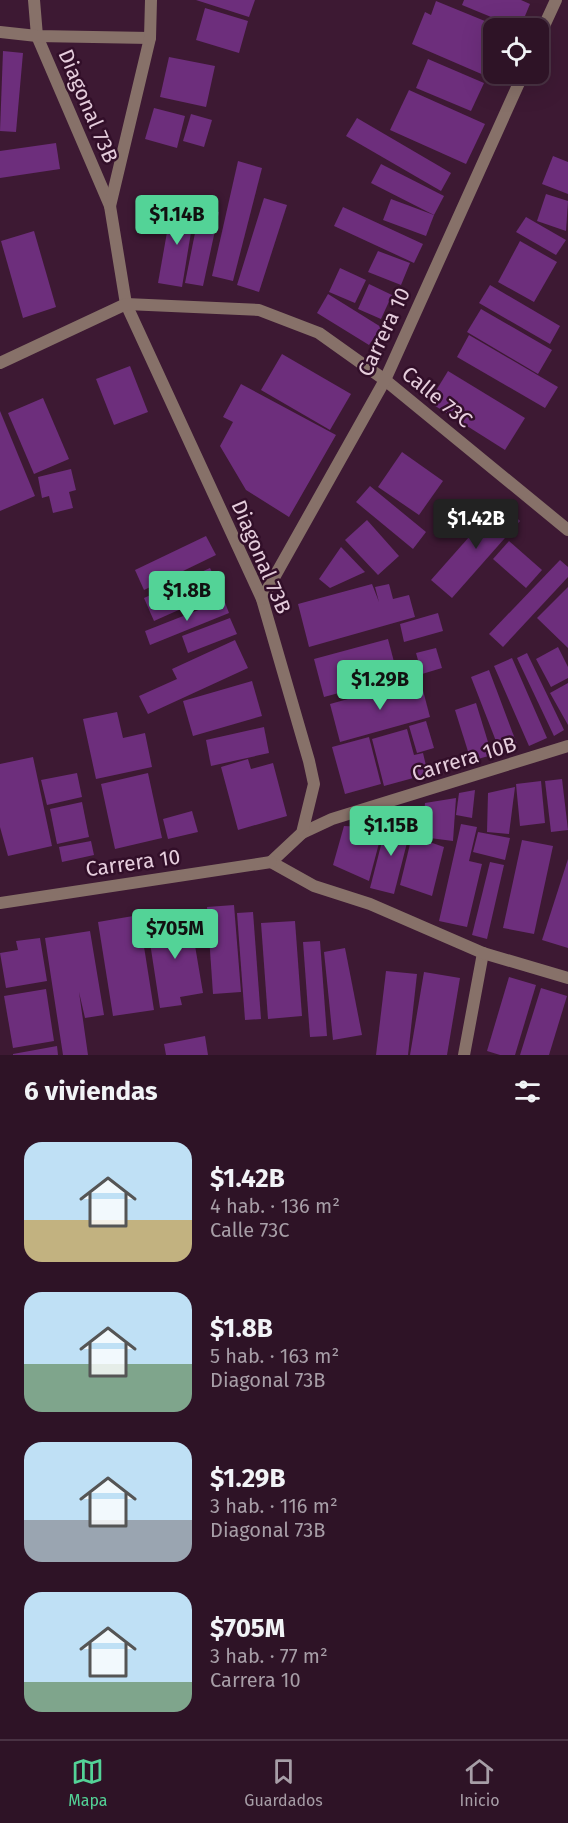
<!DOCTYPE html>
<html lang="es">
<head>
<meta charset="utf-8">
<style>
	:root { --surface:#2e1326; --page:#3a2032; --text:#f1f3f6; --muted:#a79ea7; --line:#493243; --accent:#53d397 }
	body { margin:0; font-family:"Fira Sans",sans-serif; background:var(--page); color:var(--text); height:100vh; display:flex; flex-direction:column; font-size:22px; white-space:nowrap }
	* { box-sizing:border-box; margin:0 }
	p { font-size:20px; color:var(--muted) }
	.icon { flex:none; width:33px; height:33px; fill:none; stroke:currentColor; stroke-width:2; stroke-linecap:round; stroke-linejoin:round }
	.map { position:relative; height:1055px; overflow:hidden }
	.sheet { display:flex; flex-direction:column; background:var(--surface); flex:1 }
	.sheet>* { flex:none }
	.controls { position:absolute; left:483px; top:18px; display:grid; gap:12px }
	.controls a { display:grid; place-items:center; width:66px; height:66px; border-radius:12px; background:var(--surface); box-shadow:0 6px 24px #0002,0 0 0 2px var(--line); font-size:30px }
	.price { position:absolute; translate:-50% -51px; padding:0 14px; border-radius:6px; background:var(--accent); color:#111; font-size:20px; line-height:39px; filter:drop-shadow(0 2px 3px #0008) }
	.price::after { content:''; position:absolute; left:50%; top:36px; width:18px; height:14px; margin-left:-9px; background:inherit; clip-path:polygon(0 0,100% 0,50% 100%) }
	.price.current { background:#222; color:#fff }
	ul { padding:0; list-style:none }
	li { display:flex; align-items:center; gap:18px; height:150px; padding:0 24px }
	li span { display:grid; place-items:center; flex:none; width:168px; height:120px; border-radius:18px; color:#555 }
	li>.icon { margin-inline-start:auto }
	span .icon { width:72px; height:72px; fill:#fffc; stroke-width:1 }
	li b { font-size:26px }
	h2 { display:flex; justify-content:space-between; align-items:center; height:72px; padding:0 24px; font-size:26px }
	.tabs { display:flex; justify-content:space-around; align-items:center; height:84px; border-top:2px solid var(--line); background:var(--surface); font-size:16px; color:var(--muted) }
	.tabs a { display:grid; justify-items:center; gap:3px }
	.tabs .current { color:var(--accent) }
	.map>svg:first-child { display:block }
</style>
</head>
<body>
<div class="map">
<svg width="568" height="1055" viewBox="0 0 568 1055">
	<rect width="100%" height="100%" fill="#3d1933"/>
	<g fill="#6d2e7c">
		<path d="M196,0H255L249,17Z"/>
		<path d="M464,0H521L530,4L520,28H518L462,5Z"/>
		<path d="M436,1L502,28H494L495,74L493,79L412,44L425,12L431,15Z"/>
		<path d="M205,8L248,21L239,53L196,40Z"/>
		<path d="M3,51L23,53L16,132L0,131Z"/>
		<path d="M169,57L215,66L206,107L160,97Z"/>
		<path d="M428,59L484,83L471,111L416,88Z"/>
		<path d="M409,90L485,124L466,164L390,130Z"/>
		<path d="M154,108L185,116L177,148L145,139Z"/>
		<path d="M191,114L212,120L204,147L183,141Z"/>
		<path d="M357,118L451,173L441,191L346,136Z"/>
		<path d="M56,143L60,169L0,178V151Z"/>
		<path d="M553,156L568,162V194L542,184Z"/>
		<path d="M238,161L262,168L233,281L212,276Z"/>
		<path d="M381,164L444,196L434,215L371,183Z"/>
		<path d="M546,194L568,201L566,231L537,221Z"/>
		<path d="M264,198L287,205L259,292L237,285Z"/>
		<path d="M391,199L434,215L426,236L383,220Z"/>
		<path d="M172,204L195,208L182,287L158,283Z"/>
		<path d="M343,207L423,244L414,263L334,226Z"/>
		<path d="M200,208L219,212L203,286L185,283Z"/>
		<path d="M526,217L566,240L556,255L516,232Z"/>
		<path d="M34,231L56,307L23,318L1,241Z"/>
		<path d="M520,241L557,262L534,302L498,282Z"/>
		<path d="M378,251L410,263L401,285L368,272Z"/>
		<path d="M340,268L366,280L355,303L329,292Z"/>
		<path d="M369,284L392,295L381,319L358,309Z"/>
		<path d="M490,285L560,326L550,344L479,303Z"/>
		<path d="M328,294L381,327L369,345L317,313Z"/>
		<path d="M481,309L552,350L538,374L467,332Z"/>
		<path d="M469,335L558,387L545,408L457,357Z"/>
		<path d="M282,354L351,394L330,430L261,390Z"/>
		<path d="M130,366L148,412L114,425L96,379Z"/>
		<path d="M448,371L525,418L505,450L429,402Z"/>
		<path d="M241,384L336,435L289,517L246,490L220,446L233,422L223,417Z"/>
		<path d="M43,398L69,459L34,474L8,413Z"/>
		<path d="M0,411L35,496L0,511Z"/>
		<path d="M402,452L443,481L419,515L378,487Z"/>
		<path d="M71,469L76,490L69,492L73,508L53,513L49,496L42,498L38,477Z"/>
		<path d="M370,486L426,532L413,549L356,502Z"/>
		<path d="M500,502L520,521L452,598L431,580Z"/>
		<path d="M367,520L399,556L378,575L345,540Z"/>
		<path d="M206,536L216,555L144,590L135,570Z"/>
		<path d="M509,541L542,570L526,588L493,559Z"/>
		<path d="M341,547L365,572L330,588L319,579Z"/>
		<path d="M560,560L568,567V577L503,647L489,634Z"/>
		<path d="M210,568L221,591L154,621L144,598Z"/>
		<path d="M372,584L379,602L375,587L389,584L393,599L409,595L415,617L309,647L298,604Z"/>
		<path d="M568,587V648L537,618Z"/>
		<path d="M224,600L229,613L150,645L145,631Z"/>
		<path d="M438,613L443,631L404,642L400,624Z"/>
		<path d="M230,618L237,634L188,653L182,636Z"/>
		<path d="M388,639L398,677L324,697L314,659Z"/>
		<path d="M235,640L248,668L148,714L139,696L177,679L172,669Z"/>
		<path d="M558,647L568,667V678L551,687L536,659Z"/>
		<path d="M436,648L442,668L422,674L416,653Z"/>
		<path d="M527,653L564,730L554,736L517,658Z"/>
		<path d="M512,658L547,738L529,746L494,666Z"/>
		<path d="M489,670L518,747L501,754L471,677Z"/>
		<path d="M420,679L430,717L340,742L330,704Z"/>
		<path d="M252,681L262,716L193,736L183,701Z"/>
		<path d="M568,683V725L550,693Z"/>
		<path d="M476,703L492,755L471,761L455,710Z"/>
		<path d="M117,712L123,738L145,733L152,767L96,779L83,719Z"/>
		<path d="M426,721L434,748L417,753L409,726Z"/>
		<path d="M264,727L269,753L211,766L206,740Z"/>
		<path d="M407,729L414,755L423,753L428,774L384,786L372,739Z"/>
		<path d="M369,737L381,784L345,794L332,747Z"/>
		<path d="M33,757L52,846L8,856L0,827V764Z"/>
		<path d="M248,759L251,769L273,763L287,816L238,830L221,767Z"/>
		<path d="M77,773L82,797L47,805L41,780Z"/>
		<path d="M148,773L162,838L115,849L101,784Z"/>
		<path d="M562,779L568,830L551,832L545,781Z"/>
		<path d="M541,781L545,823L520,826L516,784Z"/>
		<path d="M515,787L509,834L487,832L488,793Z"/>
		<path d="M475,790L472,818L456,815L459,793Z"/>
		<path d="M456,798L453,841L422,837L425,803Z"/>
		<path d="M82,802L89,837L57,844L50,809Z"/>
		<path d="M192,811L198,832L168,839L163,819Z"/>
		<path d="M387,822L412,823L394,894L370,888Z"/>
		<path d="M461,824L477,827L469,861L482,864L467,927L439,921Z"/>
		<path d="M344,826L383,828L369,881L333,865Z"/>
		<path d="M478,832L510,838L505,860L473,852Z"/>
		<path d="M412,836L444,847L432,896L400,885Z"/>
		<path d="M522,840L553,846L534,934L503,928Z"/>
		<path d="M91,841L94,855L62,862L59,847Z"/>
		<path d="M568,859V948L542,940Z"/>
		<path d="M490,862L504,865L487,939L472,935Z"/>
		<path d="M234,905L241,992L213,994L207,907Z"/>
		<path d="M253,912L261,1019L245,1020L237,913Z"/>
		<path d="M139,915L154,1010L113,1016L98,922Z"/>
		<path d="M190,916L203,993L180,997L182,1005L160,1008L147,923Z"/>
		<path d="M295,921L302,1016L268,1019L261,923Z"/>
		<path d="M90,931L104,1015L85,1018L79,992L88,1055H63L45,938Z"/>
		<path d="M40,938L47,981L6,988L0,953L18,950L16,941Z"/>
		<path d="M320,941L327,1036L310,1037L303,942Z"/>
		<path d="M345,948L362,1035L333,1040L324,952Z"/>
		<path d="M386,971L417,974L408,1055H376Z"/>
		<path d="M424,972L460,978L447,1055H410Z"/>
		<path d="M509,977L536,985L515,1055H500L487,1051Z"/>
		<path d="M541,988L567,996L549,1055H520Z"/>
		<path d="M46,989L54,1041L13,1048L4,996Z"/>
		<path d="M205,1036L208,1055H166L164,1044Z"/>
		<path d="M57,1046L58,1055H13V1054Z"/>
	</g>
	<g fill="none" stroke-linecap="round" stroke-linejoin="round">
		<g stroke="#877169" stroke-width="12">
			<path d="M302,833L332,819L568,746"/>
			<path d="M464,1055L483,953"/>
		</g>
		<g stroke="#877169" stroke-width="12">
			<path d="M34,0L37,36L110,206L126,304L262,599L309,761L314,784L302,833L271,862"/>
			<path d="M0,32L37,36L150,38"/>
			<path d="M538,39L556,0"/>
			<path d="M110,206L150,38L151,0"/>
			<path d="M0,363L126,304L259,310L319,333L385,380L568,530"/>
			<path d="M262,599L385,380L523,74"/>
			<path d="M271,862L314,886L370,904L483,953L568,978"/>
			<path d="M0,903L271,862"/>
		</g>
	</g>
	<g text-anchor="middle" stroke-width="5" stroke-linejoin="round" paint-order="stroke">
		<g font-size="21" fill="#e6cedd" stroke="#320f29">
			<text transform="translate(88 106) rotate(67)" y="7">Diagonal 73B</text>
			<text transform="translate(384 332) rotate(-65)" y="7">Carrera 10</text>
			<text transform="translate(437 397) rotate(39)" y="7">Calle 73C</text>
			<text transform="translate(261 557) rotate(67)" y="7">Diagonal 73B</text>
			<text transform="translate(464 759) rotate(-17)" y="7">Carrera 10B</text>
			<text transform="translate(133 863) rotate(-8)" y="7">Carrera 10</text>
		</g>
	</g>
</svg>
<div class="controls">
<a><svg class="icon" aria-label="locate" viewBox="0 0 24 24"><circle cx="12" cy="12" r="6"/><path d="M12 2v4M12 18v4M2 12h4M18 12h4"/></svg></a>
</div>
<b class="price" style="left:177px;top:246px">$1.14B</b>
<b class="price current" style="left:476px;top:550px">$1.42B</b>
<b class="price" style="left:187px;top:622px">$1.8B</b>
<b class="price" style="left:380px;top:711px">$1.29B</b>
<b class="price" style="left:391px;top:857px">$1.15B</b>
<b class="price" style="left:175px;top:960px">$705M</b>
</div>
<section class="sheet">
<h2>6 viviendas<svg class="icon" aria-label="filters" viewBox="0 0 24 24"><path d="M4 7h16M4 17h16"/><circle cx="9" cy="7" r="2"/><circle cx="15" cy="17" r="2"/></svg></h2>
<ul>
<li><span style="background:linear-gradient(#bfe0f5 65%,#c2b280 0)"><svg class="icon" aria-label="home" viewBox="0 0 24 24"><path d="M3 11l9-7 9 7M6 9v11h12V9"/></svg></span><div><b>$1.42B</b><p>4 hab. · 136 m²</p><p>Calle 73C</p></div></li>
<li><span style="background:linear-gradient(#bfe0f5 60%,#7fa58c 0)"><svg class="icon" aria-label="home" viewBox="0 0 24 24"><path d="M3 11l9-7 9 7M6 9v11h12V9"/></svg></span><div><b>$1.8B</b><p>5 hab. · 163 m²</p><p>Diagonal 73B</p></div></li>
<li><span style="background:linear-gradient(#bfe0f5 65%,#9aa5b1 0)"><svg class="icon" aria-label="home" viewBox="0 0 24 24"><path d="M3 11l9-7 9 7M6 9v11h12V9"/></svg></span><div><b>$1.29B</b><p>3 hab. · 116 m²</p><p>Diagonal 73B</p></div></li>
<li><span style="background:linear-gradient(#bfe0f5 75%,#7fa58c 0)"><svg class="icon" aria-label="home" viewBox="0 0 24 24"><path d="M3 11l9-7 9 7M6 9v11h12V9"/></svg></span><div><b>$705M</b><p>3 hab. · 77 m²</p><p>Carrera 10</p></div></li>
</ul>
</section>
<nav class="tabs">
<a class="current"><svg class="icon" aria-label="map" viewBox="0 0 24 24"><path d="M3 6l6-2 6 2 6-2v14l-6 2-6-2-6 2zM9 4v14M15 6v14"/></svg>Mapa</a>
<a><svg class="icon" aria-label="saved" viewBox="0 0 24 24"><path d="M7 4h10v16l-5-4-5 4z"/></svg>Guardados</a>
<a><svg class="icon" aria-label="home" viewBox="0 0 24 24"><path d="M3 11l9-7 9 7M6 9v11h12V9"/></svg>Inicio</a>
</nav>
</body>
</html>
